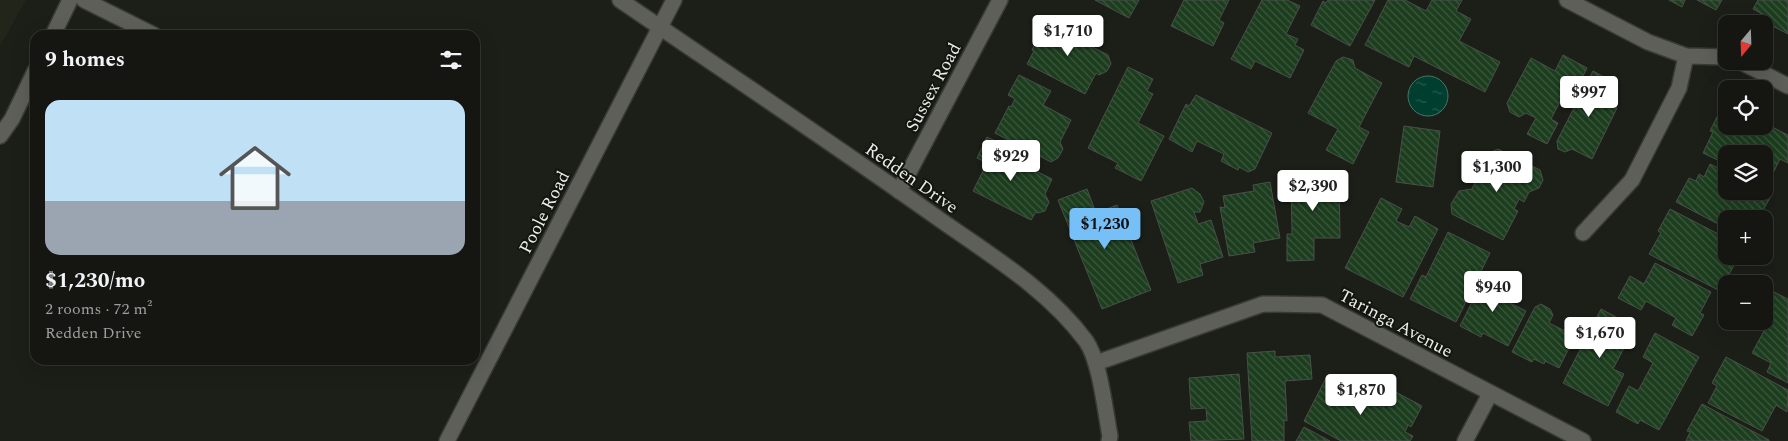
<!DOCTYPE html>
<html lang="en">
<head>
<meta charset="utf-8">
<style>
	:root { --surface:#151612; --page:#222320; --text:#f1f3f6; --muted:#9d9f9f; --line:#343532; --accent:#77bff7 }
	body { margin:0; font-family:Spectral,serif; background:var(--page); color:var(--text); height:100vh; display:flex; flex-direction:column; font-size:19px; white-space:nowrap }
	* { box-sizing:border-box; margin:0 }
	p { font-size:16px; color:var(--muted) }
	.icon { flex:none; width:28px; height:28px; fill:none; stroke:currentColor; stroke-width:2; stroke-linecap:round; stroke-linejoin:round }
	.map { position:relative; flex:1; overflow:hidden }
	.side { position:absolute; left:30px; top:30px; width:450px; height:335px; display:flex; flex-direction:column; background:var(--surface); border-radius:15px; box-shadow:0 5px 20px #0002,0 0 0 1px var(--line) }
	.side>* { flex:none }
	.needle { width:32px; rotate:199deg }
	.tools { position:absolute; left:1718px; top:15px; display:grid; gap:10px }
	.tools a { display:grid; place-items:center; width:55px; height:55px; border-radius:10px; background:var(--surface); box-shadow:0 5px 20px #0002,0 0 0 1px var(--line); font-size:25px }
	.price { position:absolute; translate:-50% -42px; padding:0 11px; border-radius:5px; background:#fff; color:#222; font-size:16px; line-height:32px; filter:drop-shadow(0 1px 2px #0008) }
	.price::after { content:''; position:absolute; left:50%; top:30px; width:15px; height:11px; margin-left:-8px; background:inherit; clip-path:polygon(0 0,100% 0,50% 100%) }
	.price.selected { background:var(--accent); color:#111 }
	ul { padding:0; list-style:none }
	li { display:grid; align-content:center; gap:10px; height:265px; padding:0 15px }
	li+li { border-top:1px solid var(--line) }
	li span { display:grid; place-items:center; height:155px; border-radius:15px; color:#555 }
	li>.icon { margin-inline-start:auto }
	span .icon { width:90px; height:90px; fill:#fffc; stroke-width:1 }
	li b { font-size:21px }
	h2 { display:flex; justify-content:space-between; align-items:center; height:60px; padding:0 15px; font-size:21px }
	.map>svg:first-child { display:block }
</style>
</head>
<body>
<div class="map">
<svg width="1788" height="441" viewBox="0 0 1788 441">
	<defs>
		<pattern id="water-ripples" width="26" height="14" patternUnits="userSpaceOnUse" patternTransform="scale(1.25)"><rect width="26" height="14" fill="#003f2f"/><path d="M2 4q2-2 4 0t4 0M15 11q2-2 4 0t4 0" fill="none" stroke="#255b4d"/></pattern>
		<pattern id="building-back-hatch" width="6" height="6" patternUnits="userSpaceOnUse" patternTransform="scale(1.25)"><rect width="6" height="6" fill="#1c3d1e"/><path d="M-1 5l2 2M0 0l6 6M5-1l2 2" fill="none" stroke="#3d593f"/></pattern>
	</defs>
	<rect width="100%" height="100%" fill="#1c1e18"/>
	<path fill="#22261a" d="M0,0H26L0,46Z"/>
	<circle fill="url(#water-ripples)" stroke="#477367" cx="1428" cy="96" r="20"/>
	<g fill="url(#building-back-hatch)" stroke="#4a4f4a">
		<path d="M1095,0H1139L1129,18Z"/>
		<path d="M1184,0H1229L1219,20L1224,23L1213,46L1171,26Z"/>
		<path d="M1262,0H1287L1300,6L1286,34L1298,39L1295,45L1304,50L1290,78L1255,61L1251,69L1231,59Z"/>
		<path d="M1328,0H1375L1350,46L1311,25L1323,1L1326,3Z"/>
		<path d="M1388,0H1405L1426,11L1432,0H1462L1456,11L1471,19L1459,41L1500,62L1485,92L1414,56L1409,67L1365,45Z"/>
		<path d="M1669,0H1685L1682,7Z"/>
		<path d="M1697,0H1722L1716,10Z"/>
		<path d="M1758,0H1788V34L1763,21L1766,16L1753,9Z"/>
		<path d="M1048,19L1080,35L1077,39L1108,55L1111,64L1107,71L1099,75L1096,73L1085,94L1027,64L1034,51L1032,50Z"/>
		<path d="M1563,55L1587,68L1574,94L1566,90L1551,119L1558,123L1547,144L1527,134L1536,118L1526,113L1519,117L1510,112L1507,103L1531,58L1555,71Z"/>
		<path d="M1343,57L1353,60L1355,68L1382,83L1359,127L1369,132L1353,164L1326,150L1338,129L1308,113L1336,61Z"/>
		<path d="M1128,67L1153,79L1147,91L1153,94L1138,123L1164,136L1141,181L1115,168L1118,163L1088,148Z"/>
		<path d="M1593,71L1617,84L1608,103L1617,108L1592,159L1572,149L1565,152L1558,149L1557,141Z"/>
		<path d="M1019,75L1051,91L1043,105L1071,120L1060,142L1063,149L1058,158L1051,162L995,133L1009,106L1011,107L1015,99L1008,95Z"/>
		<path d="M1196,95L1272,133L1255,169L1248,172L1239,167L1238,170L1221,161L1224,154L1197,141L1192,152L1169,139L1186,104L1189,106Z"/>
		<path d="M1724,103L1726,105V126H1764V123L1788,135V163L1780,159L1767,185L1764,183V154H1726V164L1703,153L1713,132L1710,131Z"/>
		<path d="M1404,126L1440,131L1433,187L1396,182Z"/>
		<path d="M987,137L1006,146L1002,154L1052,179L1045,194L1049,202L1045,211L1038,213L1036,212L1031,220L973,191L987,163L977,158Z"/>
		<path d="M1498,149L1540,170L1543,180L1539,188L1529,192L1524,202L1519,199L1514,209L1518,211L1503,240L1452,214L1451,204L1459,191L1472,189L1489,153Z"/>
		<path d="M1710,164L1726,172V191H1763L1771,196L1758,219H1753L1742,213L1739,219H1726V228L1676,202L1689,178L1696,181L1699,174L1704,177Z"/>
		<path d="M1291,171H1339L1340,238H1314V260L1287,261V234H1292Z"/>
		<path d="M1270,182L1280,238L1253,243L1255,252L1229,256L1220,207L1225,208L1223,196L1254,191L1253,185Z"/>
		<path d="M1192,188L1200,194L1204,202L1200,212H1194L1198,224L1211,220L1223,257L1200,264L1203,275L1178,283L1151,201Z"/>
		<path d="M1087,189L1096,213L1117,205L1151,290L1102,309L1058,200Z"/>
		<path d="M1381,198L1402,209L1396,221L1409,227L1415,216L1438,229L1403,297L1345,268Z"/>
		<path d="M1670,209L1726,238V256H1739L1720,291L1649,254L1661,233L1658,231Z"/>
		<path d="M1448,232L1490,253L1456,322L1410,299L1422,275L1426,277Z"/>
		<path d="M1655,263L1711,292L1700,313L1704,315L1692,336L1672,325L1676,318L1646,301L1641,310L1618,298L1630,276L1644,284Z"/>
		<path d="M1487,272L1506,282L1498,297L1526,311L1508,346L1483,333L1481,337L1460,326Z"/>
		<path d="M1774,292L1788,299V383L1767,372L1771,363L1752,353L1770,320L1764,316V311Z"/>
		<path d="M1541,304L1550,309L1553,315L1549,323L1575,336L1559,368L1545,361L1544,364L1534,359L1532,362L1512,352L1535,307Z"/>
		<path d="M1601,309L1635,327L1613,369L1624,374L1608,406L1563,383Z"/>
		<path d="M1655,333L1699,357L1659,430L1640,420L1638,424L1616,412L1629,386L1638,391L1653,363L1643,357Z"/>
		<path d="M1275,351V357L1310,355L1312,379L1285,381L1287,421L1284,420V441H1252L1247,353Z"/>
		<path d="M1726,357L1788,390L1787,412L1776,405L1762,431L1708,403L1717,386L1712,383Z"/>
		<path d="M1239,374L1244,439L1191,441L1189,422L1207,421L1206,408L1191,409L1189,378Z"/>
		<path d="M1326,378L1383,408L1392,390L1422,406L1411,427L1408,425L1405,432L1413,436L1410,441H1341L1304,421Z"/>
		<path d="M1702,404L1769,440V441H1686L1690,432L1687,431Z"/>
		<path d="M1304,427L1330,441H1296Z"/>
	</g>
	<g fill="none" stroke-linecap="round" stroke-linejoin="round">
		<defs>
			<g id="minor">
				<path d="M84,0L154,35"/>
				<path d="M1567,0L1648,42L1686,56L1726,57"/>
				<path d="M1739,61L1788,86"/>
				<path d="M899,191L1000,0"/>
				<path d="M1583,233L1632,180L1679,88L1686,56"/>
				<path d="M1096,363L1263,304L1322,305L1583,441"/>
				<path d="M447,441L674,0"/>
				<path d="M1465,441L1490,394"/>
			</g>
			<g id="tertiary">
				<path d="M620,0C724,71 829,141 932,214C985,252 1046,287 1086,341C1100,361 1105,410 1110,436L1109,441"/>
				<path d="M53,35L70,0"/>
				<path d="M0,136L12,119L35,71"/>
			</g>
		</defs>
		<use href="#minor" stroke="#393a36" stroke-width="18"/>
		<use href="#tertiary" stroke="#393a36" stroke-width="18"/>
		<use href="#minor" stroke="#5d5f58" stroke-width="15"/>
		<use href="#tertiary" stroke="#5d5f58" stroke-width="15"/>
	</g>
	<g text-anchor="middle" stroke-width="4" stroke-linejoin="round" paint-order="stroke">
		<g font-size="18" fill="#ecede9" stroke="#13150f">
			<text transform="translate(933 87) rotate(-62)" y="6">Sussex Road</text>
			<text transform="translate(912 178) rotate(35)" y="6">Redden Drive</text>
			<text transform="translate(544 212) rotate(-63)" y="6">Poole Road</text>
			<text transform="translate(1396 323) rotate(28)" y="6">Taringa Avenue</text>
		</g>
	</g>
</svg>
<div class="tools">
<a><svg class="needle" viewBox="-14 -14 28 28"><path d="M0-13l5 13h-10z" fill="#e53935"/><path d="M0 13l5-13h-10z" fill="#9d9f9f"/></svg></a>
<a><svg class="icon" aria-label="locate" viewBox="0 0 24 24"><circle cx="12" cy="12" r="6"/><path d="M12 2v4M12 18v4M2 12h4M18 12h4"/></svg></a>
<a><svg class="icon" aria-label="layers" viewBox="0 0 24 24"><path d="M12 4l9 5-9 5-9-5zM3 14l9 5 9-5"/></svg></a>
<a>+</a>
<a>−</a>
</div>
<b class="price" style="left:1068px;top:57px">$1,710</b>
<b class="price" style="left:1589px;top:118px">$997</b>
<b class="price" style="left:1011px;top:182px">$929</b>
<b class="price" style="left:1497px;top:193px">$1,300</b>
<b class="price" style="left:1313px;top:212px">$2,390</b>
<b class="price selected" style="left:1105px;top:250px">$1,230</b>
<b class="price" style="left:1493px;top:313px">$940</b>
<b class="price" style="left:1600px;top:359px">$1,670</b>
<b class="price" style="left:1361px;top:416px">$1,870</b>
<section class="side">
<h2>9 homes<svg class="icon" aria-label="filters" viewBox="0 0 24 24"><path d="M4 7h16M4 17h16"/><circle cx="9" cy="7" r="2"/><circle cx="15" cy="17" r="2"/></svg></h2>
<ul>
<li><span style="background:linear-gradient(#bfe0f5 65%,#9aa5b1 0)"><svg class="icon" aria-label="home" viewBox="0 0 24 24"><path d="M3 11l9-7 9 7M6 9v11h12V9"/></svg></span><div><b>$1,230/mo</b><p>2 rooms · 72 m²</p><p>Redden Drive</p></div></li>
</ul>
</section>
</div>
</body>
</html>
